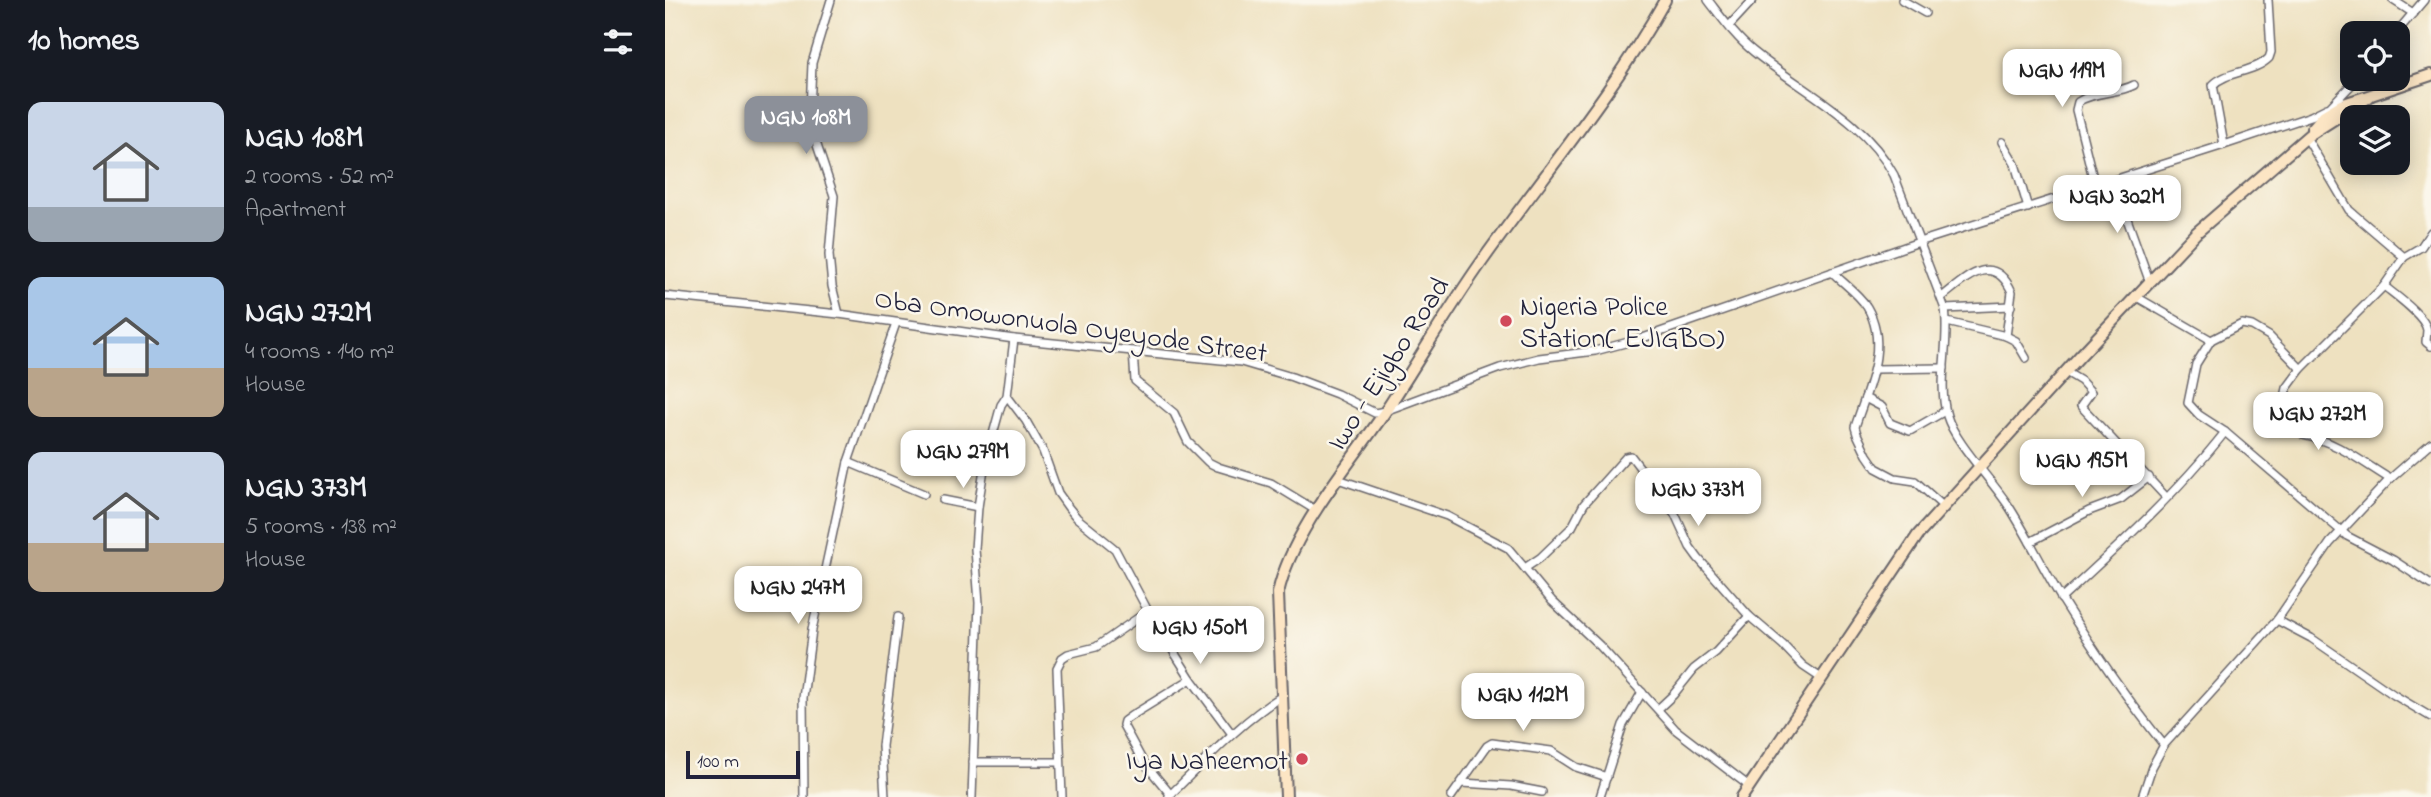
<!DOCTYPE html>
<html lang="en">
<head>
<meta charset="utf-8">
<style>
	:root { --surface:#171b24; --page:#242831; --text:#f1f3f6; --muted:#9ea1a6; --accent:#8c9099 }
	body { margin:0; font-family:"Indie Flower",sans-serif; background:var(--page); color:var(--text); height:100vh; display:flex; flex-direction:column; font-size:26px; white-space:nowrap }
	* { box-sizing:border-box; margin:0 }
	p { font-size:23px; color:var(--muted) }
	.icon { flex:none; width:38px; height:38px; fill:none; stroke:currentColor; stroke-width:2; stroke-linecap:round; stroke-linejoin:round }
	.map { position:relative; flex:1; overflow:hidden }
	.sheet { display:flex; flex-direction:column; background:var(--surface); width:665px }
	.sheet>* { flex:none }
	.controls { position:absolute; left:1675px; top:21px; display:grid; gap:14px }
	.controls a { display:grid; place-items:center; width:70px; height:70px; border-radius:14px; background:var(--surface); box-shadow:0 4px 18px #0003; font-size:35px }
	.scale { position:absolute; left:21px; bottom:18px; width:114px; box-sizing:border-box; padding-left:7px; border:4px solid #22223b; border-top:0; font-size:19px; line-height:24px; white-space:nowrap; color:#22223b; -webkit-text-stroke:5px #fbf7ec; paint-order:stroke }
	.price { position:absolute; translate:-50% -60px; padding:0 16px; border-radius:14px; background:#fff; color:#222; font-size:23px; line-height:46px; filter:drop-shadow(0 2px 4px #0008) }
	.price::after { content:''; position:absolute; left:50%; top:42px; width:21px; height:16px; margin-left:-10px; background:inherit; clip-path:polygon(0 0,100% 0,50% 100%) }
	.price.on { background:var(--accent); color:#fff }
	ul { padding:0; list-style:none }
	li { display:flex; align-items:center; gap:21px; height:175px; padding:0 28px }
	li span { display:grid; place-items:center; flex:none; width:196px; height:140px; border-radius:14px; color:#555 }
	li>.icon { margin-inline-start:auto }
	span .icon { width:84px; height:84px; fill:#fffc; stroke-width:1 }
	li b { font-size:30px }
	h2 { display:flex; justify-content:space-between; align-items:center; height:84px; padding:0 28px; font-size:30px }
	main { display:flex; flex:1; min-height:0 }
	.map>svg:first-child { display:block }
</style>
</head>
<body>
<main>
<section class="sheet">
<h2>10 homes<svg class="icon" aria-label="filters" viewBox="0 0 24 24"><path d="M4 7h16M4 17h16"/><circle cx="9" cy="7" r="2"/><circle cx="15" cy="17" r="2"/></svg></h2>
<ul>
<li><span style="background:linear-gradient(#c9d6e8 75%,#9aa5b1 0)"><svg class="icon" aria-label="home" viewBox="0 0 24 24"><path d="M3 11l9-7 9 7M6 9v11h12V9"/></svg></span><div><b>NGN 108M</b><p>2 rooms · 52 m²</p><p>Apartment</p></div></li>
<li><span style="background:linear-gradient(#a9c7e8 65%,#b9a48a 0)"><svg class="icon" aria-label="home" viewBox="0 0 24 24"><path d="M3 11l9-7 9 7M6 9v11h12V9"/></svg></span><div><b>NGN 272M</b><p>4 rooms · 140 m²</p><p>House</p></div></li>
<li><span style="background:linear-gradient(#c9d6e8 65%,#b9a48a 0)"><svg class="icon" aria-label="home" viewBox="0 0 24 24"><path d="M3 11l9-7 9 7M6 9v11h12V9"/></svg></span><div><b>NGN 373M</b><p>5 rooms · 138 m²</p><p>House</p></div></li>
</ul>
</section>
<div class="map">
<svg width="1766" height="797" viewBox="0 0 1766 797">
	<rect width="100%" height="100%" fill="#fbf7ec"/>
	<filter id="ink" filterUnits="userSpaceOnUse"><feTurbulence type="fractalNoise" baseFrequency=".0143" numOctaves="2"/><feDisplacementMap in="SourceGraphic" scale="14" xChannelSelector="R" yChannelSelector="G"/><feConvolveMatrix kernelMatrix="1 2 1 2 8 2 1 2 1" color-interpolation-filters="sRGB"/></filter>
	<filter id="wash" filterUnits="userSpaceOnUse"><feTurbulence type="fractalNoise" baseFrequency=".00686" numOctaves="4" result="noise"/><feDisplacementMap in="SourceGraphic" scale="28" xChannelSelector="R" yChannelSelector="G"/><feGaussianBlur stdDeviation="1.57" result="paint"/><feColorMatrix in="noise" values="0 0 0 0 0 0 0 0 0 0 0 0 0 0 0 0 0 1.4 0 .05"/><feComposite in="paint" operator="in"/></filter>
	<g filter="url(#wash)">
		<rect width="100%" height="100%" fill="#eee1c0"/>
	</g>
	<g filter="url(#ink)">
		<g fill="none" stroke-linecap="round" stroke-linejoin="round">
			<defs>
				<g id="minor">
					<path d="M166,0L147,63L145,112L149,136L169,196L164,255L167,286L174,314"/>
					<path d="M1043,0C1057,18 1071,38 1089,52C1137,91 1199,119 1229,175L1280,309C1285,343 1272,383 1282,416C1290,443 1328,481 1345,508C1364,538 1379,570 1398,601C1429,651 1462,699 1499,745"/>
					<path d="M1237,0L1260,13"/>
					<path d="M1728,0L1748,13"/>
					<path d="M1064,26L1088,0"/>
					<path d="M1731,33L1759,0"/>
					<path d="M1721,79L1728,88"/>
					<path d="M1666,110L1665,107L1692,79"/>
					<path d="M1641,137L1684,210L1739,257"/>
					<path d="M1337,142L1350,164L1363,208"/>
					<path d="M1559,145L1548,85C1561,71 1589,73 1604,58L1606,52L1603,0"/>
					<path d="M1448,180L1484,280"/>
					<path d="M1430,186L1411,110L1413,102C1429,91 1452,94 1469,85"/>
					<path d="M1167,272C1178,283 1194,294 1202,307C1225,346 1202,389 1190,427L1192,434L1202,455L1211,468L1230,478L1250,481L1279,507"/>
					<path d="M1719,286C1730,295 1760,316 1762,330C1762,331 1761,341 1761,342L1766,346"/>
					<path d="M0,296L174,314L349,339L576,362L627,377L672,394L710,413L720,411L835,368L874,358L930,351L975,339L1254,242L1559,145L1646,116L1662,108"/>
					<path d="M1470,296L1546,340"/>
					<path d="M1277,297C1300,279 1328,250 1347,292L1341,336"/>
					<path d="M1280,309L1346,306"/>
					<path d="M1282,322L1341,336L1351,341L1361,358"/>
					<path d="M468,351L470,381L509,413L523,442L543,462L553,467L606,483L652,511"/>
					<path d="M1210,369L1279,368"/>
					<path d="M1636,369L1604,336L1587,326L1577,324L1546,340L1531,364L1523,403L1534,415L1560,432L1682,536L1728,560L1766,585"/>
					<path d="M1401,372L1416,381L1426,392L1416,406L1501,497"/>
					<path d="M342,396L361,421L378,451L393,493L403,507L412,518L450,549L483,611L526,679L567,734"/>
					<path d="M1200,398L1217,407L1225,423L1245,431L1280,411"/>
					<path d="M183,462L259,494"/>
					<path d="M673,479L782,516L843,548L887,601L935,646L1011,730L1084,786"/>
					<path d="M1725,479C1697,462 1671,441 1638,435L1633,430L1620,397L1622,388L1636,369L1719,286L1739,257L1756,247L1766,232"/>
					<path d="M278,500L313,507"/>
					<path d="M1365,542L1424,511L1456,499L1484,477"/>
					<path d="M860,568L875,558L907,527L919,504L961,457L966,456L1010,514L1025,547L1033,558L1084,616L1118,645L1138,666L1156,678"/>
					<path d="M1396,599C1454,546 1512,493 1560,432"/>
					<path d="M1612,620L1646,638L1729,695L1766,717"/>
					<path d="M993,709L1008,695L1029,669L1051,652L1084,616"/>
					<path d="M308,762H395"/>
					<path d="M797,783L846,786L877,792"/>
					<path d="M506,795L477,760L458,725L459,721L466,716L526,679"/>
					<path d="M504,796C540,761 574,723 617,696"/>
					<path d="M139,797L138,698L147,630L183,462L231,323"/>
					<path d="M220,797L217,746L233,617"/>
					<path d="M307,797L314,603L310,549L313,507L319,469L328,434L336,405L342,396L349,339"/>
					<path d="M397,797L392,668L397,658L403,654L431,647L483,611"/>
					<path d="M786,797L822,746L827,743L886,751L911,767L942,777"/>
					<path d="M935,797L958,725L977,692"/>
					<path d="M1477,797L1487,767L1499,745L1612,620L1665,543L1725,479L1766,443"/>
				</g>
				<g id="secondary">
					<path d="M1647,129L1659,115L1676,105L1766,75"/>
					<path d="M621,797L613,593C627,530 684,465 720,412C753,362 783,309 818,260C879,174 948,93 1000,0"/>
					<path d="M1077,797L1253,535L1414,357L1531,233L1644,135L1704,97"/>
				</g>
			</defs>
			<use href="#minor" stroke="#69656a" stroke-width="10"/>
			<use href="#secondary" stroke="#69656a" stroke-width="14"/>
			<use href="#minor" stroke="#fff" stroke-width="7"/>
			<use href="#secondary" stroke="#fce5c4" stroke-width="10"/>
		</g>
	</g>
	<g fill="#d1495b" stroke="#fbf7ec" stroke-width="2.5">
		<circle cx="841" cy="321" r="7"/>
		<circle cx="637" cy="759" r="7"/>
	</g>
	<g text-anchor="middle" stroke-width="5" stroke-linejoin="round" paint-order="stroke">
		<g font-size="28" fill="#22223b" stroke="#fbf7ec" text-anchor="start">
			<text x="855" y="315">Nigeria Police<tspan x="855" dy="32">Station( EJIGBO)</tspan></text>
			<text x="623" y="769" text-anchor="end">Iya Naheemot</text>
		</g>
		<g font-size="28" fill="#22223b" stroke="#fbf7ec">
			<text transform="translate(406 324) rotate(8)" y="10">Oba Omowonuola Oyeyode Street</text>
			<text transform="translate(722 363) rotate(-57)" y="10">Iwo - Ejigbo Road</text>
		</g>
	</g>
</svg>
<div class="controls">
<a><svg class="icon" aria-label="locate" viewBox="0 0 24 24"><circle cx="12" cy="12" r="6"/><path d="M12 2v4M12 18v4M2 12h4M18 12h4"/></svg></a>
<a><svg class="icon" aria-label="layers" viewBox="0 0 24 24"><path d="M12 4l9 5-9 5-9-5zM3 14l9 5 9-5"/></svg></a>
</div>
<div class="scale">100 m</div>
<b class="price" style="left:1397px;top:109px">NGN 119M</b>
<b class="price on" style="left:141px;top:156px">NGN 108M</b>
<b class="price" style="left:1452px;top:235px">NGN 302M</b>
<b class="price" style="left:1653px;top:452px">NGN 272M</b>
<b class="price" style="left:298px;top:490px">NGN 279M</b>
<b class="price" style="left:1417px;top:499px">NGN 195M</b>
<b class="price" style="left:1033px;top:528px">NGN 373M</b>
<b class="price" style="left:133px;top:626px">NGN 247M</b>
<b class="price" style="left:535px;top:666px">NGN 150M</b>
<b class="price" style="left:858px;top:733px">NGN 112M</b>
</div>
</main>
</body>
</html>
